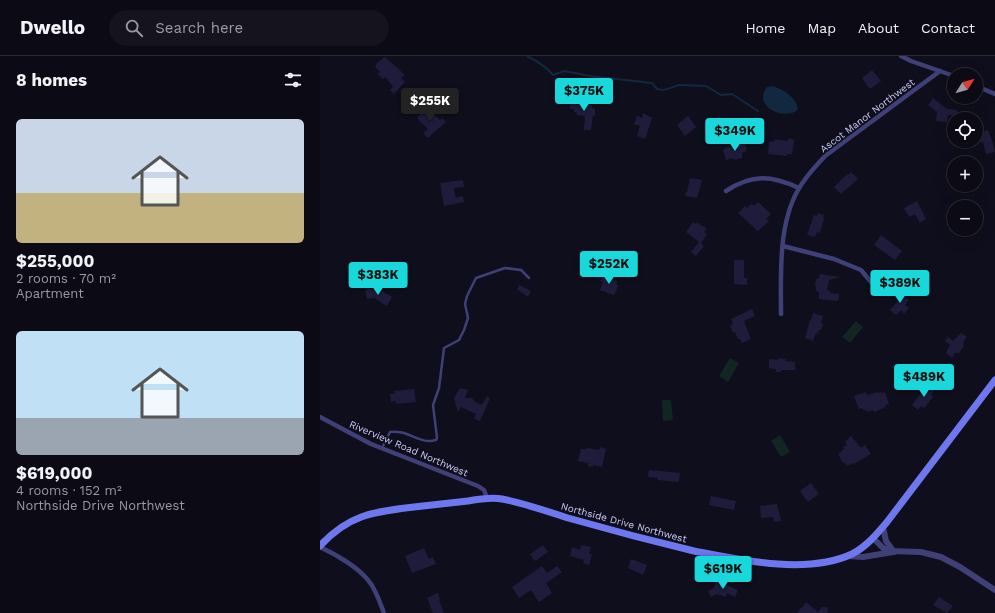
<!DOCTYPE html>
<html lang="en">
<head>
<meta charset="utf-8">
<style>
	:root { --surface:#0b0a15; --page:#14131e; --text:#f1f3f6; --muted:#9a9aa0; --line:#2b2b34; --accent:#18d8db }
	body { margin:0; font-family:"Work Sans",sans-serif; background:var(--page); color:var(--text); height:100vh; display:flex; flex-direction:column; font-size:15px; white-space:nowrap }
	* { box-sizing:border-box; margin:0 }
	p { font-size:13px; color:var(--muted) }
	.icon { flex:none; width:22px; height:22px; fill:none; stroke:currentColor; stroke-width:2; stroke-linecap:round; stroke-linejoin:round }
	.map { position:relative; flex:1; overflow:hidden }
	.sheet { display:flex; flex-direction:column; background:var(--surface); width:320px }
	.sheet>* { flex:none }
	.needle { width:26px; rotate:53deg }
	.fabs { position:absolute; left:627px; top:12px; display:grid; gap:8px }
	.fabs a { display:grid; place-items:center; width:36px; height:36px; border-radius:50%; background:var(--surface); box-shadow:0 4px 16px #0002,0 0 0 1px var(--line); font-size:20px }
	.price { position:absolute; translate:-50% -34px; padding:0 9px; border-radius:4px; background:var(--accent); color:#111; font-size:13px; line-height:26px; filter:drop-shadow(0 1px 2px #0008) }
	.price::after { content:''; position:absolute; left:50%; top:24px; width:12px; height:9px; margin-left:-6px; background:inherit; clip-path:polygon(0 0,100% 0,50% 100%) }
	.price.current { background:#222; color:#fff }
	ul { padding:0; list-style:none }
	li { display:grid; align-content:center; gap:8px; height:212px; padding:0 16px }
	li span { display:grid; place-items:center; height:124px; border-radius:6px; color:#555 }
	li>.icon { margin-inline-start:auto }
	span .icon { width:72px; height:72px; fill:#fffc; stroke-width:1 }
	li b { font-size:17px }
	h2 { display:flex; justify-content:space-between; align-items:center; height:48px; padding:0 16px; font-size:17px }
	header { display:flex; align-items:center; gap:24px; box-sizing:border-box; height:56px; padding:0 20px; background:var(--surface); border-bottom:1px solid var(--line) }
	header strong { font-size:19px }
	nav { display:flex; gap:22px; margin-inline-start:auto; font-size:14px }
	.search { width:280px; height:36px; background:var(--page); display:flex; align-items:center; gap:10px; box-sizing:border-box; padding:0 14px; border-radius:22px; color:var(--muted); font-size:15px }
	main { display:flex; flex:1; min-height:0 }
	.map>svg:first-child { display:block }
</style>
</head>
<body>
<header>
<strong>Dwello</strong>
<div class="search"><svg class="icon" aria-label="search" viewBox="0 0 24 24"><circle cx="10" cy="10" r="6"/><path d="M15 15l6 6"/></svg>Search here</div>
<nav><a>Home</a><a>Map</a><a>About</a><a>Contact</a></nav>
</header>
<main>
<section class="sheet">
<h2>8 homes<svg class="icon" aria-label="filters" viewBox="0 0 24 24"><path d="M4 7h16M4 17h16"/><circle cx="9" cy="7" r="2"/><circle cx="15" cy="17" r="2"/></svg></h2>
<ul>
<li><span style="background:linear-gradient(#c9d6e8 60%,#c2b280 0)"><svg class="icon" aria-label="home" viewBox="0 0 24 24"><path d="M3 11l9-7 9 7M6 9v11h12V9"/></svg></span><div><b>$255,000</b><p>2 rooms · 70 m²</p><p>Apartment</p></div></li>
<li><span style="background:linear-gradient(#bfe0f5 70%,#9aa5b1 0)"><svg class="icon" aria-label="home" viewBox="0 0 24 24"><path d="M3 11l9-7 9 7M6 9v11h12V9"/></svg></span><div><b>$619,000</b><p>4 rooms · 152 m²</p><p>Northside Drive Northwest</p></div></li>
</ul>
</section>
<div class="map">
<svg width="675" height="557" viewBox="0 0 675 557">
	<rect width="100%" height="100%" fill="#0f0e1c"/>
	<g fill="#112523">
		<path d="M536,265L543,271L530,287L522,281Z"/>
		<path d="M410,302L419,307L408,326L399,320Z"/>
		<path d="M351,344L353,364L343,365L342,344Z"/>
		<path d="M460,379L470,396L461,401L451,385Z"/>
	</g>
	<path fill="#122840" d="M453,30C464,34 476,41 478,53C467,66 431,51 447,31Z"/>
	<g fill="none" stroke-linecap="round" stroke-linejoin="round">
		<path stroke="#122840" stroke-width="2" d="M207,0C217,5 226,10 233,19L244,15L270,20L332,27L337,33L344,34L359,29L386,30L401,39L412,38L438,55"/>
	</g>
	<g fill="#1f1c3b">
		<path d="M65,1L85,19L81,22L85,26L74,38L70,34L73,31L72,29L65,21L63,23L58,18L60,16L55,11L57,7Z"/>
		<path d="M552,14L561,25L550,33L542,22Z"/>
		<path d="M613,42L627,53L637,54V59H628L627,66L616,65L617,56L608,49Z"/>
		<path d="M259,43L268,44L267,48L272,49V52L275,53V60L273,59L271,74H264L265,60L257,59V57L254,56V53H250V47L258,46Z"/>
		<path d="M105,52L106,54L108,52L120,64L122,62L126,66L108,82L103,77L108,73L97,62Z"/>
		<path d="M323,57L332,62L325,83L317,80L320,70L314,68L317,60L322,62Z"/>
		<path d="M368,60L376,71L365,80L357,69Z"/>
		<path d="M668,74L673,87L675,96L666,98L663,86L661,87L659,80L661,79V76Z"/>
		<path d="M469,82L474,84L472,98H467V100L448,98L449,86L455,85V83L467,85Z"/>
		<path d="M425,87L427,95L422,97V102L414,104L413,102L406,104L403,94L405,93V92L409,91L410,92Z"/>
		<path d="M531,116L538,123L521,138L514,131L527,118L528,119Z"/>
		<path d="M370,122L382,124L377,142L365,140L366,136H367Z"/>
		<path d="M143,124L144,131L134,132V135L136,142L143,140L144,146L124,150L120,127Z"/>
		<path d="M597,145L606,163L600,167L595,158L589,161L584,152Z"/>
		<path d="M438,146L451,158L446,163L449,165L438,175L418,157L425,150L427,152L431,148L434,150Z"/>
		<path d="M498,157L504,159L503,162L504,163L500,177L497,176L495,181L487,179L494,159L497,160Z"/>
		<path d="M373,166L376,168L377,166L387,173L384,176L387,178L381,187L384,190L376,200L371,196L379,186L366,176Z"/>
		<path d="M561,179L582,195L575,204L554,189Z"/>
		<path d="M414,204H424V222H427V229L414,228Z"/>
		<path d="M286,218L292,219L291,223L297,225L296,228L298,229L296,236H295L294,239L280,234L283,226L280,225L282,221L285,222Z"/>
		<path d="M500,218L520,221L509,224L507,234L510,235V237L519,238V242L517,245L499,243V236L496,235V230H495L496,223L499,222Z"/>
		<path d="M199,229L211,235L208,241L197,233Z"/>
		<path d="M56,232L72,241L67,250L54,242L47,243L45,234Z"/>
		<path d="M579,235L589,244L585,249L589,252L584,258L581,254L576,259L570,254L578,245L574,241Z"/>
		<path d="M432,253L435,260L424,265L431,283L422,287L420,283H418L415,276L413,277L410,270L413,268L411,263Z"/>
		<path d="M493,257L503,260L501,267L503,268L501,274H499L498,278L496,277L493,285L485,282L490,264L491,265Z"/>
		<path d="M641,277L647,281L643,286H644L643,289L644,290L639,297H635L632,302L626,297L630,289L625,285L628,281L633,285Z"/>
		<path d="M458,302L466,303L465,305L475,306V314H461V316H456V313L449,312V303L458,304Z"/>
		<path d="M607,329L614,335L611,339L613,341L604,352L601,350L598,354L592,349Z"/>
		<path d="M140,332L148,334L145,342H152L155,346L162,349L167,340L170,342L160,365L154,363L156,358L141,351L138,356L134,342Z"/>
		<path d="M94,333L96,346L76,348V345L71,346L70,338H75L74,335Z"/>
		<path d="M546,336L547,339L557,336V337L561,336L562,337L565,336L569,348L565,349L566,351L561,353L554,356L553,354L547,356L546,354H543L542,352L539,353L534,340Z"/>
		<path d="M531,380L541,392L545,389L551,398L534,408V407L527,410L524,406L523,407L518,398L524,393L523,391L527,389L525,386Z"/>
		<path d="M280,391L286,393L282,411L273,409V411L268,410V407L258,405L261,393H267L268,392L279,394Z"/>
		<path d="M329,414L360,417L359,424L358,426L338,424V422L328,421Z"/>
		<path d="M491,427L499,438L488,446L480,435Z"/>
		<path d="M391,440L416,445L414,454L389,449Z"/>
		<path d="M457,448L461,465L454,466L453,461L441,462L440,450Z"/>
		<path d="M223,489L228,496L215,505L210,498Z"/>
		<path d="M261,489L271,491L269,498H272L269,509L263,507L264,504L250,500L252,491L260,494Z"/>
		<path d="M104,492L109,503L113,501L116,508L92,517L85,500Z"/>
		<path d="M311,503L327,509L323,519L308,512Z"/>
		<path d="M222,510L227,517L237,510L242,516L226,527L232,537L219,546L211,534L199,542L192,531Z"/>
		<path d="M396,524L418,534L415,541L407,537L406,541L397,538L391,541L388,535L394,532Z"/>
		<path d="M118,537L120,544H119L124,557H113L107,542Z"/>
		<path d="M619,541L633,550L627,557L613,549Z"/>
		<path d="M486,546L498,556L502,551H507L508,553L507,557H477Z"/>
	</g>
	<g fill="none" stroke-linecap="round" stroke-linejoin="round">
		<path stroke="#3e4076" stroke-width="2.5" d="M62,392L70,376C88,373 99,389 116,384L117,382L113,349L119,332L124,292L139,284L144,274L148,262L145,248L147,240L156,222L185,212L201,214L209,222"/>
		<g stroke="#3e4076" stroke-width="4.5">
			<path d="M581,0L591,5L634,20"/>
			<path d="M656,30L675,38"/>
			<path d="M406,135C432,118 451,119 479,132"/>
			<path d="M463,190L514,203L541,214L551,226"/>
			<path d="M461,258C461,219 458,169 478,134C485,121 495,111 505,100L620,15"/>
			<path d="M0,361L51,388L158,430L164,434L167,442"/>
			<path d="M0,491C17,499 41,513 51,528C57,537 60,547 64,557"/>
		</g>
		<g stroke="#3e4076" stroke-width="6">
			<path d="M563,471L566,485L574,496"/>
			<path d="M553,482L563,492L570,495L601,496L621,501L640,511L675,534"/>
			<path d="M527,500L543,501L573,496"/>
		</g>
		<path stroke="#6f77ef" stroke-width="7" d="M0,490C29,458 54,456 94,451C112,449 130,447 148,445C159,443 171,441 182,443C204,447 226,455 248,462C290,474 332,485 374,495C420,504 487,519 532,498C546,491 557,478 567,466L675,324"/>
	</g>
	<g text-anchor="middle" stroke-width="3.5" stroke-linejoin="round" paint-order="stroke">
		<g font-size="10" fill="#cfcefa" stroke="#0f0e1c">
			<text transform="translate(547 59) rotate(-37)" y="4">Ascot Manor Northwest</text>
			<text transform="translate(89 392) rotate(23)" y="4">Riverview Road Northwest</text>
			<text transform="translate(304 466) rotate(15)" y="4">Northside Drive Northwest</text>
		</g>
	</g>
</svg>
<div class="fabs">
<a><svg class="needle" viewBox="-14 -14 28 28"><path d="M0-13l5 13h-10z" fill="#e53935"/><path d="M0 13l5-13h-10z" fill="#9a9aa0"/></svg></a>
<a><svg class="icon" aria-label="locate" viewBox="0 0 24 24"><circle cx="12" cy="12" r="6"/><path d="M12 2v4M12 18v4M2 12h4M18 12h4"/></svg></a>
<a>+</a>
<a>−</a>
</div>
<b class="price" style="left:264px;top:56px">$375K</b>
<b class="price current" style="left:110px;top:66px">$255K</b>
<b class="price" style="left:415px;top:96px">$349K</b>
<b class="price" style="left:289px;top:229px">$252K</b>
<b class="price" style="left:58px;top:240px">$383K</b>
<b class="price" style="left:580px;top:248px">$389K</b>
<b class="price" style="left:604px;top:342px">$489K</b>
<b class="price" style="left:403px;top:534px">$619K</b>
</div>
</main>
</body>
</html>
